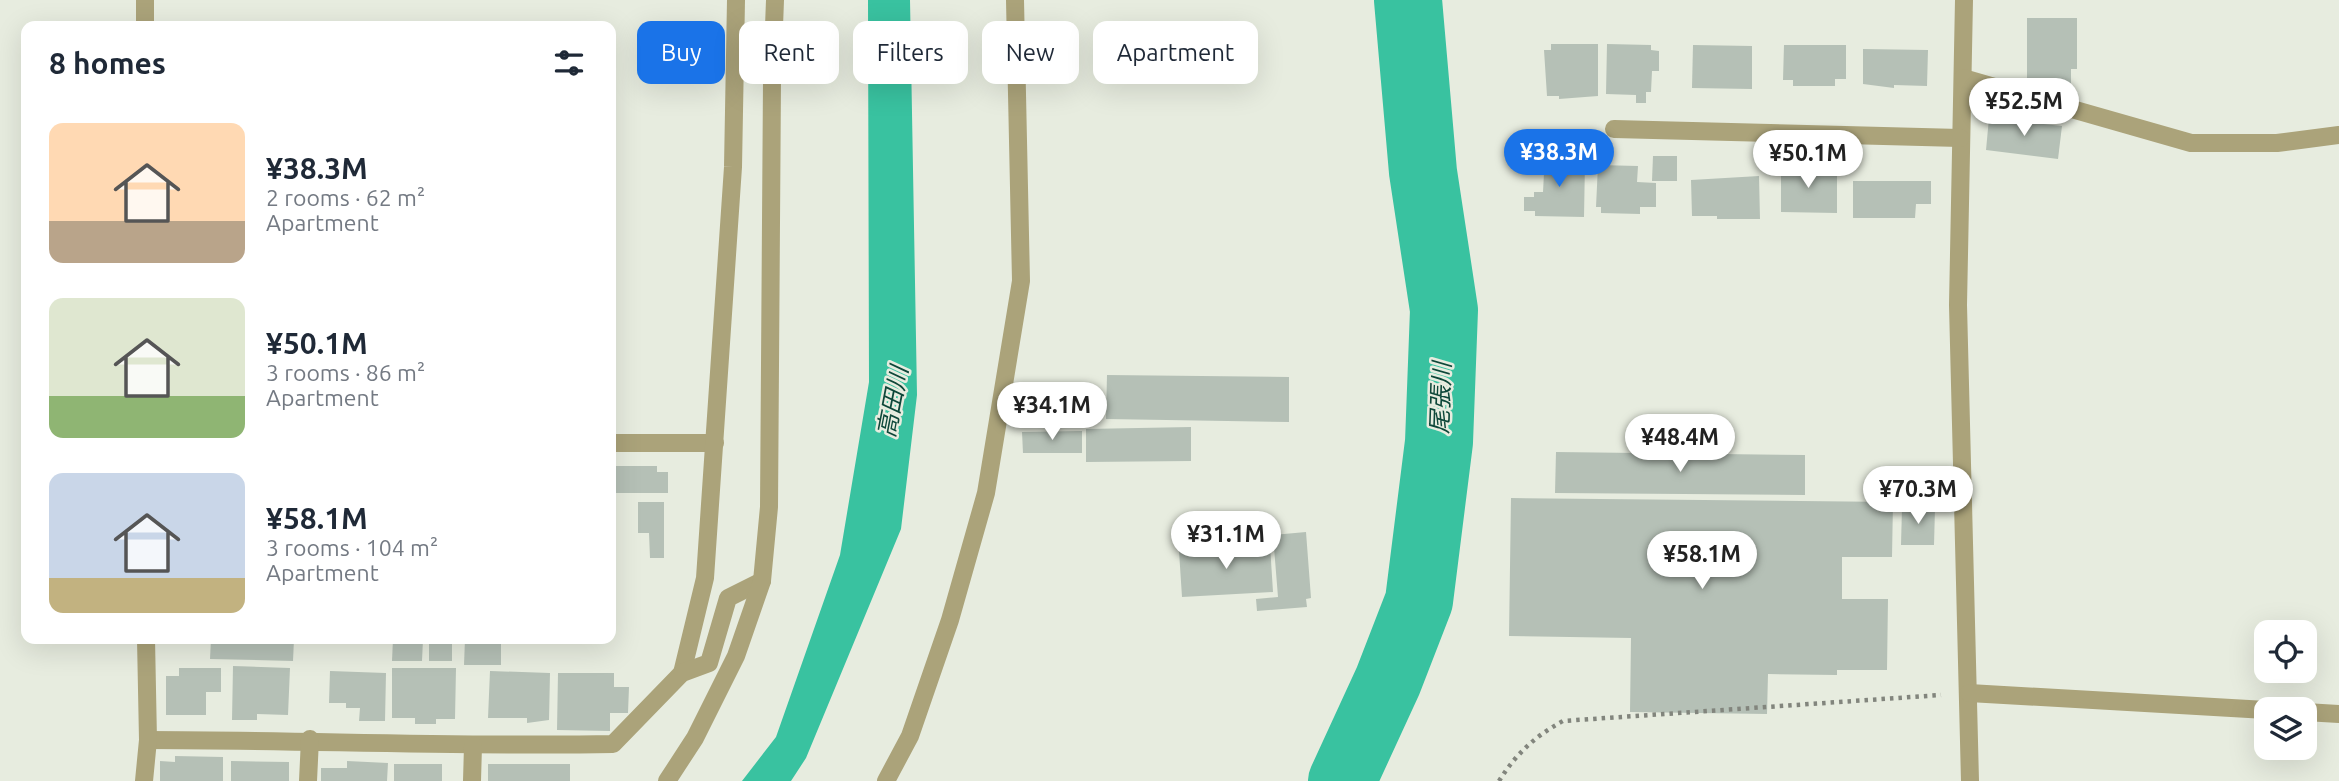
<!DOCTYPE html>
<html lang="en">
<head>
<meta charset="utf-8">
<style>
	:root { --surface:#fff; --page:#f6f6f7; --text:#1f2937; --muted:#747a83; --accent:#1a73e8 }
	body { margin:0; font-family:Ubuntu,"Noto Sans JP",sans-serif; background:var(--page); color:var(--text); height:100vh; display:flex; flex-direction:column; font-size:26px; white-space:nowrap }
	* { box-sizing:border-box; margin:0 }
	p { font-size:23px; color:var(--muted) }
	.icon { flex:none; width:38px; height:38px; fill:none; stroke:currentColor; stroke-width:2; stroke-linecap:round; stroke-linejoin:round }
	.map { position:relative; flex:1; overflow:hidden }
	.sheet { position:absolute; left:21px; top:21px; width:595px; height:623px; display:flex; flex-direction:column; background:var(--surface); border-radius:14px; box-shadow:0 7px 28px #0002 }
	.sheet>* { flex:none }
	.top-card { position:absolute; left:637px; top:21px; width:665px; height:63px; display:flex; gap:14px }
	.tools { position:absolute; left:2254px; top:620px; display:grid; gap:14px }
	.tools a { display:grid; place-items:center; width:63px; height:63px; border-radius:14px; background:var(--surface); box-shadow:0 7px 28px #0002; font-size:35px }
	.price { position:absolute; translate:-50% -60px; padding:0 16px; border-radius:24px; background:#fff; color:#222; font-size:23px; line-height:46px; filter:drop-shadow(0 2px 4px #0008) }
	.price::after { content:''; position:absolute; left:50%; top:42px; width:21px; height:16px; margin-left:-10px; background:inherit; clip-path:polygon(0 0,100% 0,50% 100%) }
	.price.selected { background:var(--accent); color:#fff }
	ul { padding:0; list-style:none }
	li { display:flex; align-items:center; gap:21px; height:175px; padding:0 28px }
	li span { display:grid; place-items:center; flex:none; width:196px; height:140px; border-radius:14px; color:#555 }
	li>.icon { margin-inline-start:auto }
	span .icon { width:84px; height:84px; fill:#fffc; stroke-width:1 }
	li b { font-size:30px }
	h2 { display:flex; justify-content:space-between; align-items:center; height:84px; padding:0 28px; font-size:30px }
	.chip { padding:0 24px; border-radius:14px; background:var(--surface); box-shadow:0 7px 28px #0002; font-size:24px; line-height:63px }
	.chip.selected { background:var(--accent); color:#fff }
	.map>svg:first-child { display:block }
</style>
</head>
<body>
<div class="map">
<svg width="2339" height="781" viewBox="0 0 2339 781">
	<rect width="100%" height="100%" fill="#e7ecdf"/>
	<path fill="#39c2a0" d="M868,0H910L917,395L901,529L806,758L791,781H742L776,737L840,555L869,382Z"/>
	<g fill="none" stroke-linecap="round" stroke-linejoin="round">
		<path stroke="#39c2a0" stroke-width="68" d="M1342,781L1388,681L1419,601L1439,442L1444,310L1423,172L1408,0"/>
	</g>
	<g fill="#b5c0b6">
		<path d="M2027,18H2077V69H2071V83H2027Z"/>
		<path d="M1551,44H1598V96L1559,99V96H1547L1544,50H1551Z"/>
		<path d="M1607,44L1651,45V50L1659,51V71H1652L1651,92H1646V103H1636V95L1606,94Z"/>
		<path d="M1693,45L1752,46V89L1692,88Z"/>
		<path d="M1784,45H1846V79H1835V86H1793V80H1783Z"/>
		<path d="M1863,49L1928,50L1927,86L1894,85V88L1863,84Z"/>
		<path d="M1989,118L2062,126L2058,159L1986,150Z"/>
		<path d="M1551,155L1566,156V162H1585L1584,217L1535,216V211H1524V197H1534V192H1543L1544,173L1532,172V162H1551Z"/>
		<path d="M1653,156H1677V181H1652Z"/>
		<path d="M1598,165L1638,166L1637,182L1656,183V207H1640V214L1601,213V207H1596Z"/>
		<path d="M1781,165L1806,166V171H1837V213L1781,212Z"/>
		<path d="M1759,176L1760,219H1717V216H1692L1691,180Z"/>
		<path d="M1853,181H1931V204H1916L1915,218H1853Z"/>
		<path d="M1107,375L1289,377V422L1106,419Z"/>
		<path d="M1191,427V461L1086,462V429Z"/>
		<path d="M1082,431V453H1023L1022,432Z"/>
		<path d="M1556,452L1805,455V495L1555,493Z"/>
		<path d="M611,466H657V472H668V493H611Z"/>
		<path d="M1511,498L1893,502L1892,557H1842V599H1888L1887,670H1837V675L1768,674L1767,714L1630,712L1631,638L1509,636Z"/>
		<path d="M638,502H664V558H650L649,533H638Z"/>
		<path d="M1902,508H1935L1934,545H1901Z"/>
		<path d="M1306,532L1311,598L1306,599L1307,607L1257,611L1256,599L1278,597L1273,535Z"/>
		<path d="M1239,544V547L1270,545L1273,592L1182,597L1179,551L1219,549V545Z"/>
		<path d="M211,639H294L293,661L210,659Z"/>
		<path d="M393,639H423L422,661H392Z"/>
		<rect x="429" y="639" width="23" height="22"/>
		<path d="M465,639H501V665H464Z"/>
		<path d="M233,666L290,668L288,715L257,714V720H232Z"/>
		<path d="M179,668H221V692H206V715H166V676H179Z"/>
		<path d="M392,668H456L455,719H436V724H415V718H392Z"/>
		<path d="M330,671L386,673L385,721H359L360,708H346V703H329Z"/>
		<path d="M490,671L550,673L549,720L527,723V718H488Z"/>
		<path d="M558,673H614V687H629L628,713H610V731L557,730Z"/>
		<path d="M175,756L223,757V781H160V761L175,762Z"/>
		<path d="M231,761L289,762V781H231Z"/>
		<path d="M347,761L388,763L387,781H321V768H347Z"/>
		<rect x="394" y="764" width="48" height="17"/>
		<rect x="488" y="764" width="82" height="17"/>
	</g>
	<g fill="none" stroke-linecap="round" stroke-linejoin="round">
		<path stroke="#82857d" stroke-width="4.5" stroke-dasharray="3.5 5" stroke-linecap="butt" d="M1499,781C1516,754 1535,736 1563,721L1941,695"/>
		<g stroke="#aba37a" stroke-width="18">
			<path d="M1964,0L1958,305L1970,781"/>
			<path d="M145,26V0"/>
			<path d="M1963,78L2191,143H2277L2339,135"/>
			<path d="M1614,129L1960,138"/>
			<path d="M611,443H715"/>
			<path d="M682,673L705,578L733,167L736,0"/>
			<path d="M1969,693L2266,710"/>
			<path d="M2305,712L2339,714"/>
			<path d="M148,740C303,740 458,747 613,744L682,673L709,663L728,598L762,581"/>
			<path d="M144,781L148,740L146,639"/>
			<path d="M308,781L310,739"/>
			<path d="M472,781L473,746"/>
			<path d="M667,781L695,738L736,656L762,581L769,507L772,80L775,0"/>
			<path d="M886,781L910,736L950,620L986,493L1021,281L1015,0"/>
		</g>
	</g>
	<g text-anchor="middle" stroke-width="5" stroke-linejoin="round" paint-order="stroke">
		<g font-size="24" font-style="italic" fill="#0d4739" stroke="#e7ecdf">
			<text transform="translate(1441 398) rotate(-88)" y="8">尾張川</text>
			<text transform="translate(893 402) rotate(-79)" y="8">高田川</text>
		</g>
	</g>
</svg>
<div class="tools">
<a><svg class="icon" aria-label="locate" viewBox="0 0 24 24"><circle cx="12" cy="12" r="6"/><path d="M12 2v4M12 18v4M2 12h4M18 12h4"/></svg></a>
<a><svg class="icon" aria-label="layers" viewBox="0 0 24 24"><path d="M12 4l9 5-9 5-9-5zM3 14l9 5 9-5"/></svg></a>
</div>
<b class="price" style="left:2024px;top:138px">¥52.5M</b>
<b class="price selected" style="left:1559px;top:189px">¥38.3M</b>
<b class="price" style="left:1808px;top:190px">¥50.1M</b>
<b class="price" style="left:1052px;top:442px">¥34.1M</b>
<b class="price" style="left:1680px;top:474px">¥48.4M</b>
<b class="price" style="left:1918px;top:526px">¥70.3M</b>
<b class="price" style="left:1226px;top:571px">¥31.1M</b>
<b class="price" style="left:1702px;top:591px">¥58.1M</b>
<div class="top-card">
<a class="chip selected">Buy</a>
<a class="chip">Rent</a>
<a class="chip">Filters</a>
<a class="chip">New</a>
<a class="chip">Apartment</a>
</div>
<section class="sheet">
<h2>8 homes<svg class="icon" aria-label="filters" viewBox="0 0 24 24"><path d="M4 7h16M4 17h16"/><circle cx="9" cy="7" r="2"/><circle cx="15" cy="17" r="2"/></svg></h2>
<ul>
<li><span style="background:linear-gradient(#ffd9b3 70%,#b9a48a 0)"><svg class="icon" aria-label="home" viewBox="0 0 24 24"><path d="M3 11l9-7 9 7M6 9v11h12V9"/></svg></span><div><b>¥38.3M</b><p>2 rooms · 62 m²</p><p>Apartment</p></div></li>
<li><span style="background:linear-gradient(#dfe7d0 70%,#8fb573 0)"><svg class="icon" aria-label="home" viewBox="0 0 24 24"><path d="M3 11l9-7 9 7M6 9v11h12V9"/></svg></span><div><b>¥50.1M</b><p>3 rooms · 86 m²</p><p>Apartment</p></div></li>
<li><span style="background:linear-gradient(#c9d6e8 75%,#c2b280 0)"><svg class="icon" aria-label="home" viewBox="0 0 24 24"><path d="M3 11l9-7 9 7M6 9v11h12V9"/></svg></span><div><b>¥58.1M</b><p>3 rooms · 104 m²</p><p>Apartment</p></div></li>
</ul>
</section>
</div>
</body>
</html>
